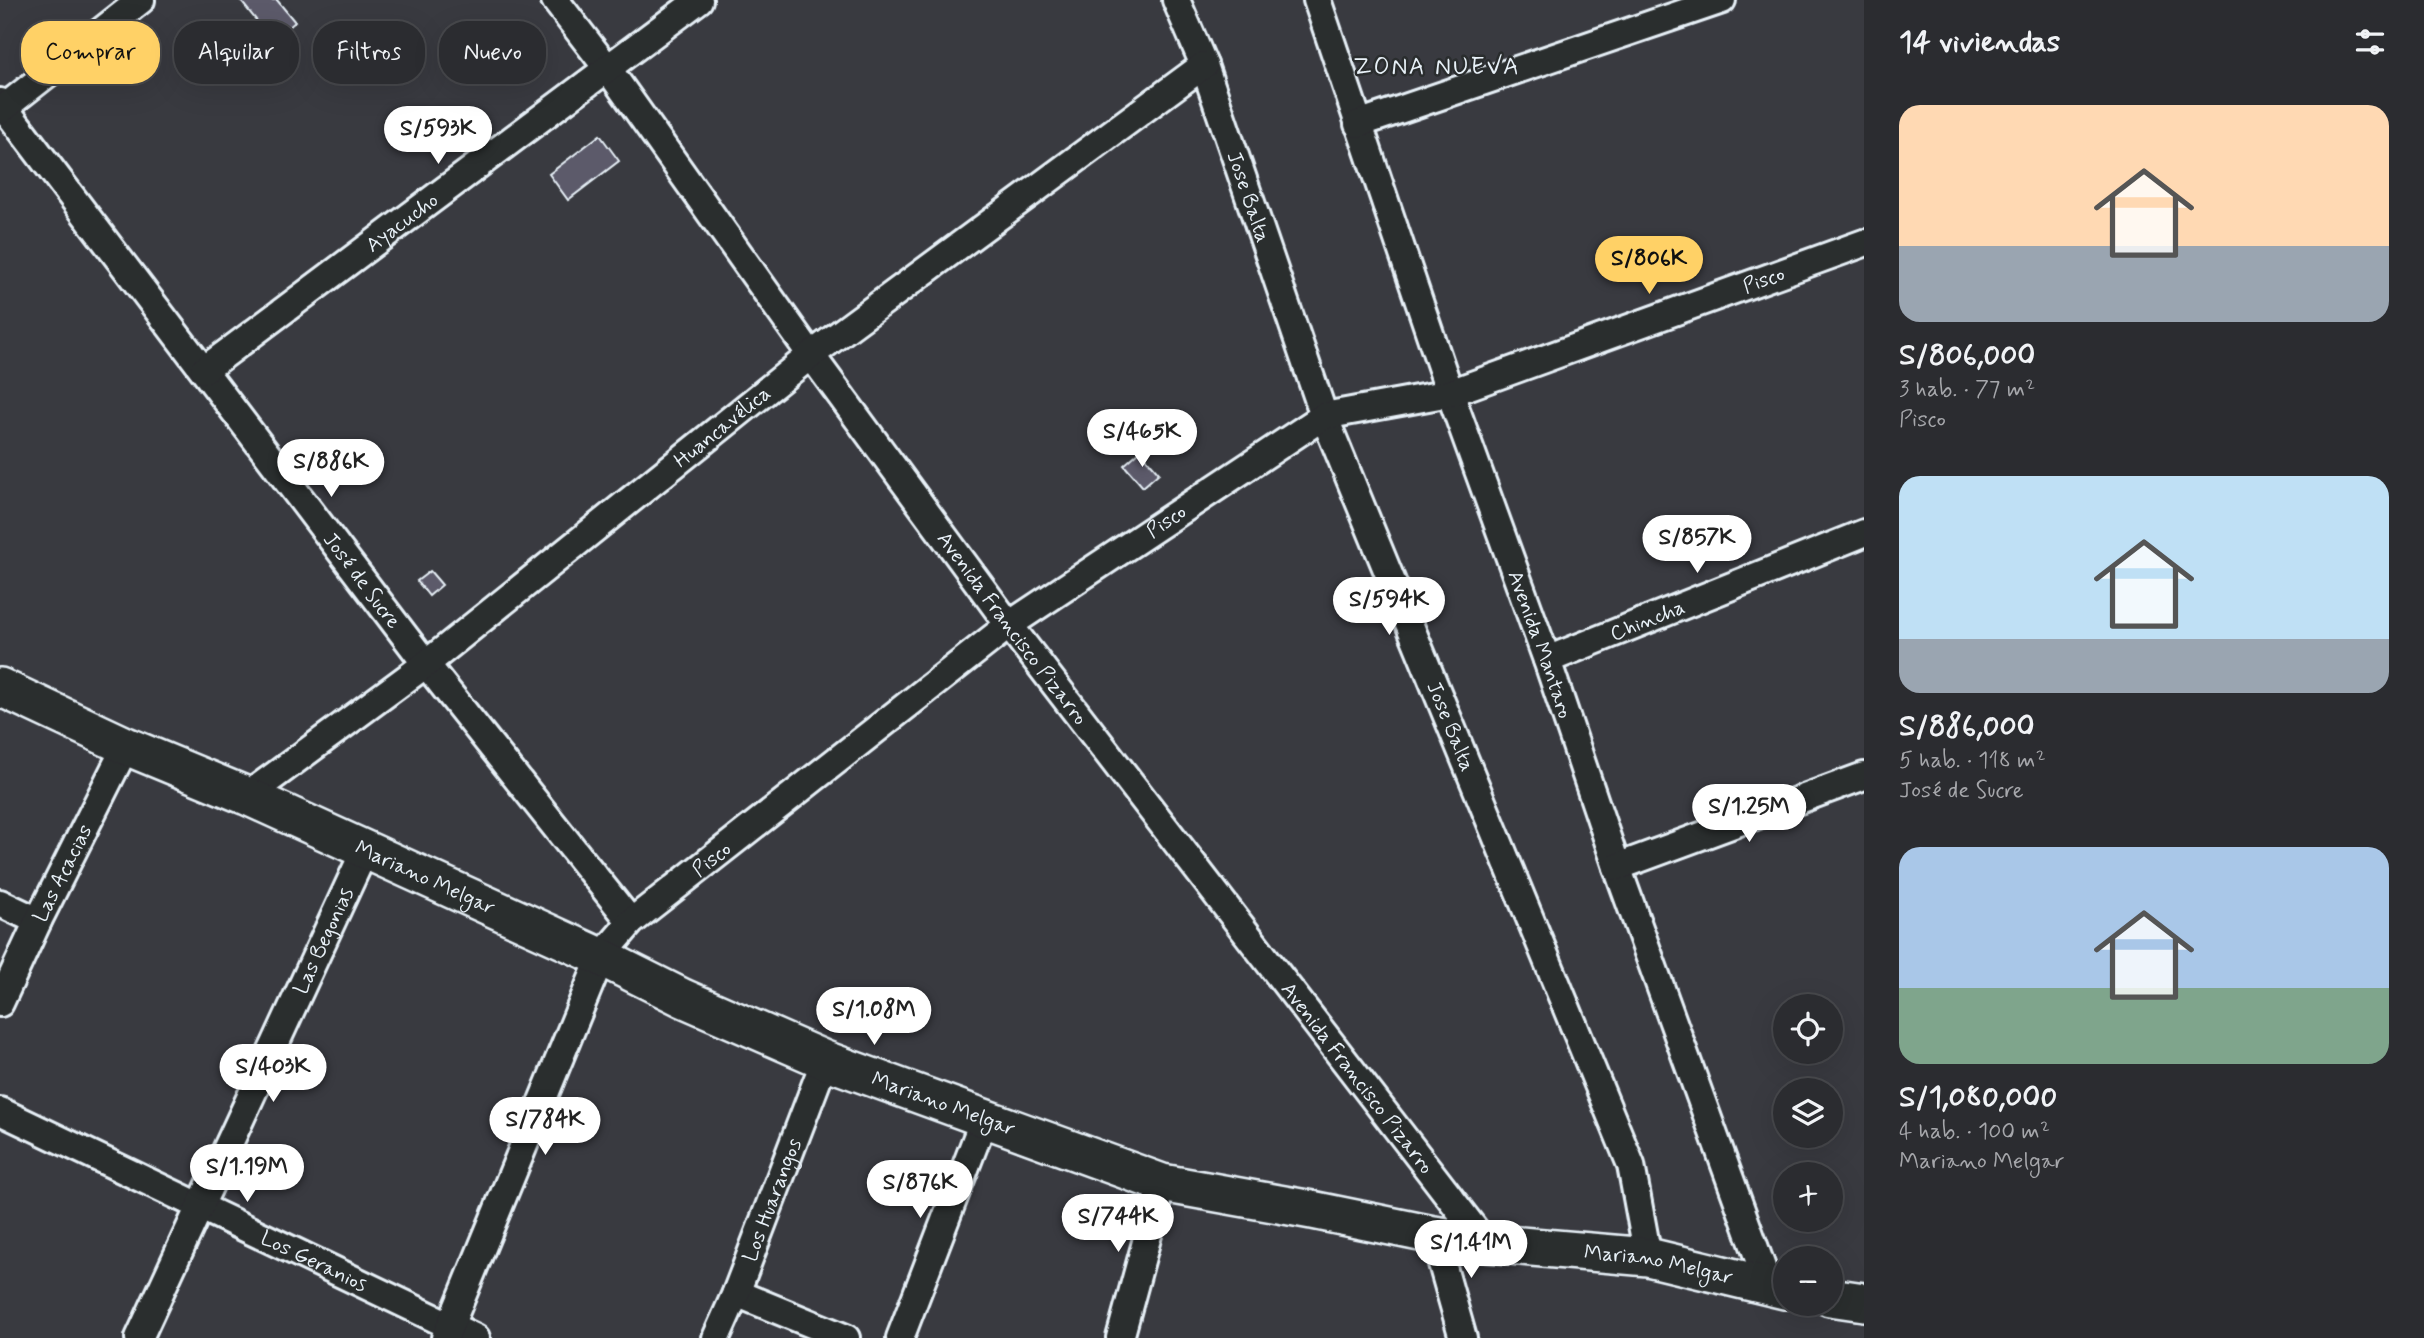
<!DOCTYPE html>
<html lang="es">
<head>
<meta charset="utf-8">
<style>
	:root { --surface:#2b2c30; --page:#333438; --text:#f1f3f6; --muted:#a6a7ab; --line:#47484c; --accent:#ffd166 }
	body { margin:0; font-family:Mynerve,sans-serif; background:var(--page); color:var(--text); height:100vh; display:flex; flex-direction:column; font-size:26px; white-space:nowrap }
	* { box-sizing:border-box; margin:0 }
	p { font-size:23px; color:var(--muted) }
	.icon { flex:none; width:38px; height:38px; fill:none; stroke:currentColor; stroke-width:2; stroke-linecap:round; stroke-linejoin:round }
	.map { position:relative; flex:1; overflow:hidden }
	.panel { display:flex; flex-direction:column; background:var(--surface); width:560px }
	.panel>* { flex:none }
	.banner { position:absolute; left:21px; top:21px; width:665px; height:63px; display:flex; gap:14px }
	.tools { position:absolute; left:1773px; top:994px; display:grid; gap:14px }
	.tools a { display:grid; place-items:center; width:70px; height:70px; border-radius:50%; background:var(--surface); box-shadow:0 7px 28px #0002,0 0 0 2px var(--line); font-size:35px }
	.price { position:absolute; translate:-50% -60px; padding:0 16px; border-radius:24px; background:#fff; color:#222; font-size:23px; line-height:46px; filter:drop-shadow(0 2px 4px #0008) }
	.price::after { content:''; position:absolute; left:50%; top:42px; width:21px; height:16px; margin-left:-10px; background:inherit; clip-path:polygon(0 0,100% 0,50% 100%) }
	.price.selected { background:var(--accent); color:#111 }
	ul { padding:0; list-style:none }
	li { display:grid; align-content:center; gap:14px; height:371px; padding:0 35px }
	li span { display:grid; place-items:center; height:217px; border-radius:21px; color:#555 }
	li>.icon { margin-inline-start:auto }
	span .icon { width:126px; height:126px; fill:#fffc; stroke-width:1 }
	li b { font-size:30px }
	h2 { display:flex; justify-content:space-between; align-items:center; height:84px; padding:0 35px; font-size:30px }
	.pill { padding:0 24px; border-radius:28px; background:var(--surface); box-shadow:0 7px 28px #0002,0 0 0 2px var(--line); font-size:24px; line-height:63px }
	.pill.selected { background:var(--accent); color:#111 }
	main { display:flex; flex:1; min-height:0 }
	.map>svg:first-child { display:block }
</style>
</head>
<body>
<main>
<div class="map">
<svg width="1864" height="1338" viewBox="0 0 1864 1338">
	<rect width="100%" height="100%" fill="#393a40"/>
	<filter id="ink" filterUnits="userSpaceOnUse"><feTurbulence type="fractalNoise" baseFrequency=".0143" numOctaves="2"/><feDisplacementMap in="SourceGraphic" scale="14" xChannelSelector="R" yChannelSelector="G"/><feConvolveMatrix kernelMatrix="1 2 1 2 8 2 1 2 1" color-interpolation-filters="sRGB"/></filter>
	<g filter="url(#ink)">
		<g fill="#5c5a6b" stroke="#e8f1f8" stroke-width="2">
			<path d="M240,0H277L295,22L273,41Z"/>
			<path d="M600,135L619,161L568,200L549,174Z"/>
			<path d="M1140,451L1159,473L1143,487L1124,465Z"/>
			<path d="M430,571L442,585L429,596L417,581Z"/>
		</g>
		<g fill="none" stroke-linecap="round" stroke-linejoin="round">
			<defs>
				<g id="minor">
					<path id="s1" d="M555,0L608,69L811,355L1009,625L1485,1243"/>
					<path id="s2" d="M1176,0L1204,65L1324,416L1631,1165L1648,1257"/>
					<path id="s3" d="M1317,0L1450,393L1547,660L1617,867L1769,1287"/>
					<path id="s4" d="M0,102L426,664L631,922"/>
					<path d="M0,111L141,0"/>
					<path d="M1358,124L1722,0"/>
					<path id="s5" d="M204,370L699,0"/>
					<path id="s6" d="M1547,660L1864,533"/>
					<path id="s7" d="M247,796L426,664L811,355L1204,65"/>
					<path d="M1617,867L1864,776"/>
					<path d="M0,903L38,921"/>
					<path id="s8" d="M0,1003L38,921L126,746"/>
					<path id="s9" d="M0,1111L476,1338"/>
					<path d="M1434,1235L1463,1338"/>
					<path d="M736,1293L846,1338"/>
					<path id="s10" d="M139,1338L365,850"/>
					<path id="s11" d="M445,1338L601,957L631,922L1009,625L1324,416L1450,393L1864,243"/>
					<path id="s12" d="M716,1338L736,1293L825,1060"/>
					<path d="M900,1338L984,1119"/>
					<path d="M1120,1338L1162,1183"/>
				</g>
				<g id="secondary">
					<path id="s13" d="M0,687L126,746L247,796L601,957L683,998L825,1060L1162,1183L1312,1210L1434,1235L1485,1243L1648,1257L1785,1290"/>
					<path d="M1830,1297L1864,1302"/>
				</g>
			</defs>
			<use href="#minor" stroke="#e8f1f8" stroke-width="32"/>
			<use href="#secondary" stroke="#e8f1f8" stroke-width="42"/>
			<use href="#minor" stroke="#2a2d2e" stroke-width="26"/>
			<use href="#secondary" stroke="#2a2d2e" stroke-width="37"/>
		</g>
	</g>
	<g text-anchor="middle" stroke-width="5" stroke-linejoin="round" paint-order="stroke">
		<g font-size="21" fill="#e8f1f8" stroke="#2a2d2e">
			<text dy="7" stroke="none"><textPath href="#s2" startOffset="210">Jose Balta</textPath></text>
			<text dy="7" stroke="none"><textPath href="#s5" startOffset="247">Ayacucho</textPath></text>
			<text dy="7" stroke="none"><textPath href="#s11" startOffset="1778">Pisco</textPath></text>
			<text dy="7" stroke="none"><textPath href="#s7" startOffset="602">Huancavélica</textPath></text>
			<text dy="7" stroke="none"><textPath href="#s11" startOffset="1127">Pisco</textPath></text>
			<text dy="7" stroke="none"><textPath href="#s4" startOffset="600">José de Sucre</textPath></text>
			<text dy="7" stroke="none"><textPath href="#s6" startOffset="108">Chincha</textPath></text>
			<text dy="7" stroke="none"><textPath href="#s1" startOffset="777">Avenida Francisco Pizarro</textPath></text>
			<text dy="7" stroke="none"><textPath href="#s3" startOffset="682">Avenida Mantaro</textPath></text>
			<text dy="7" stroke="none"><textPath href="#s2" startOffset="777">Jose Balta</textPath></text>
			<text dy="7" stroke="none"><textPath href="#s11" startOffset="560">Pisco</textPath></text>
			<text dy="7" stroke="none"><textPath href="#s8" startOffset="144">Las Acacias</textPath></text>
			<text dy="7" stroke="none"><textPath href="#s13" startOffset="466">Mariano Melgar</textPath></text>
			<text dy="7" stroke="none"><textPath href="#s10" startOffset="438">Las Begonias</textPath></text>
			<text dy="7" stroke="none"><textPath href="#s1" startOffset="1344">Avenida Francisco Pizarro</textPath></text>
			<text dy="7" stroke="none"><textPath href="#s13" startOffset="1032">Mariano Melgar</textPath></text>
			<text dy="7" stroke="none"><textPath href="#s12" startOffset="149">Los Huarangos</textPath></text>
			<text dy="7" stroke="none"><textPath href="#s9" startOffset="348">Los Geranios</textPath></text>
			<text dy="7" stroke="none"><textPath href="#s13" startOffset="1768">Mariano Melgar</textPath></text>
		</g>
		<g font-size="24" letter-spacing="2" fill="#e8f1f8" stroke="#2a2d2e">
			<text x="1437" y="74">ZONA NUEVA</text>
		</g>
	</g>
</svg>
<div class="tools">
<a><svg class="icon" aria-label="locate" viewBox="0 0 24 24"><circle cx="12" cy="12" r="6"/><path d="M12 2v4M12 18v4M2 12h4M18 12h4"/></svg></a>
<a><svg class="icon" aria-label="layers" viewBox="0 0 24 24"><path d="M12 4l9 5-9 5-9-5zM3 14l9 5 9-5"/></svg></a>
<a>+</a>
<a>−</a>
</div>
<b class="price" style="left:438px;top:166px">S/593K</b>
<b class="price selected" style="left:1649px;top:296px">S/806K</b>
<b class="price" style="left:1142px;top:469px">S/465K</b>
<b class="price" style="left:331px;top:499px">S/886K</b>
<b class="price" style="left:1697px;top:575px">S/857K</b>
<b class="price" style="left:1389px;top:637px">S/594K</b>
<b class="price" style="left:1749px;top:844px">S/1.25M</b>
<b class="price" style="left:874px;top:1047px">S/1.08M</b>
<b class="price" style="left:273px;top:1104px">S/403K</b>
<b class="price" style="left:545px;top:1157px">S/784K</b>
<b class="price" style="left:247px;top:1204px">S/1.19M</b>
<b class="price" style="left:920px;top:1220px">S/876K</b>
<b class="price" style="left:1118px;top:1254px">S/744K</b>
<b class="price" style="left:1471px;top:1280px">S/1.41M</b>
<div class="banner">
<a class="pill selected">Comprar</a>
<a class="pill">Alquilar</a>
<a class="pill">Filtros</a>
<a class="pill">Nuevo</a>
</div>
</div>
<section class="panel">
<h2>14 viviendas<svg class="icon" aria-label="filters" viewBox="0 0 24 24"><path d="M4 7h16M4 17h16"/><circle cx="9" cy="7" r="2"/><circle cx="15" cy="17" r="2"/></svg></h2>
<ul>
<li><span style="background:linear-gradient(#ffd9b3 65%,#9aa5b1 0)"><svg class="icon" aria-label="home" viewBox="0 0 24 24"><path d="M3 11l9-7 9 7M6 9v11h12V9"/></svg></span><div><b>S/806,000</b><p>3 hab. · 77 m²</p><p>Pisco</p></div></li>
<li><span style="background:linear-gradient(#bfe0f5 75%,#9aa5b1 0)"><svg class="icon" aria-label="home" viewBox="0 0 24 24"><path d="M3 11l9-7 9 7M6 9v11h12V9"/></svg></span><div><b>S/886,000</b><p>5 hab. · 118 m²</p><p>José de Sucre</p></div></li>
<li><span style="background:linear-gradient(#a9c7e8 65%,#7fa58c 0)"><svg class="icon" aria-label="home" viewBox="0 0 24 24"><path d="M3 11l9-7 9 7M6 9v11h12V9"/></svg></span><div><b>S/1,080,000</b><p>4 hab. · 100 m²</p><p>Mariano Melgar</p></div></li>
</ul>
</section>
</main>
</body>
</html>
